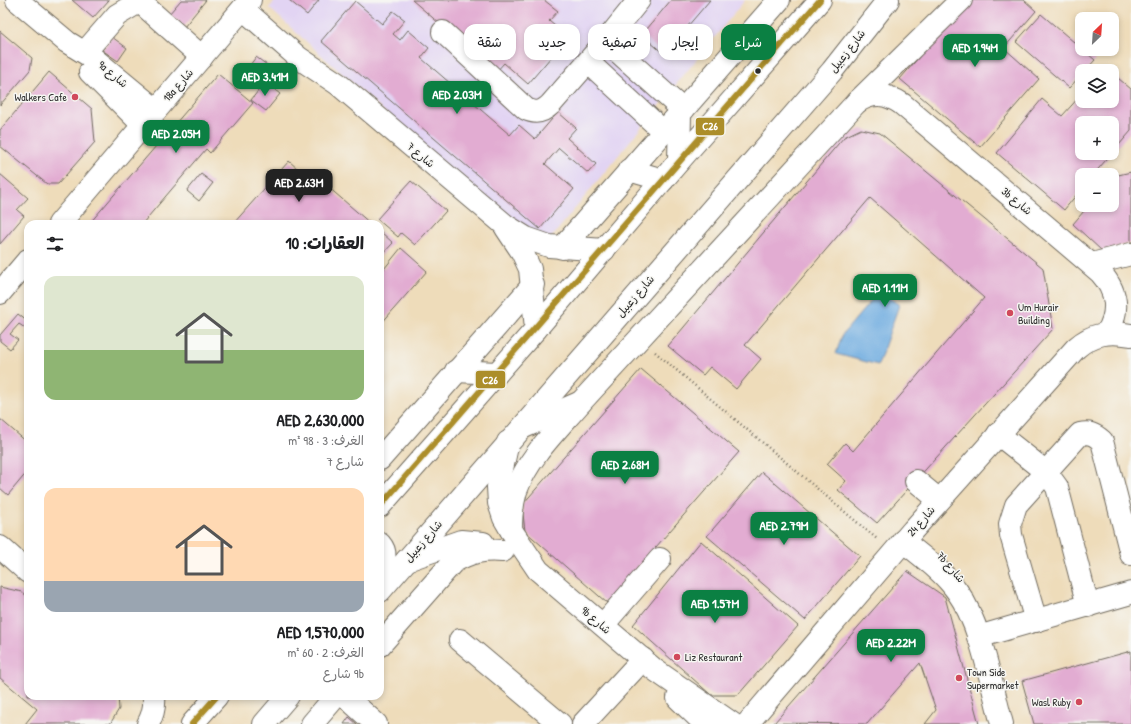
<!DOCTYPE html>
<html lang="ar">
<head>
<meta charset="utf-8">
<style>
	:root { --surface:#fff; --page:#f2f2f2; --text:#202124; --muted:#757577; --accent:#0b8043 }
	body { margin:0; font-family:"Patrick Hand","Playpen Sans Arabic",sans-serif; background:var(--page); color:var(--text); direction:rtl; height:100vh; display:flex; flex-direction:column; font-size:15px; white-space:nowrap }
	* { box-sizing:border-box; margin:0 }
	p { font-size:13px; color:var(--muted) }
	.icon { flex:none; width:22px; height:22px; fill:none; stroke:currentColor; stroke-width:2; stroke-linecap:round; stroke-linejoin:round }
	.map { position:relative; flex:1; overflow:hidden; direction:ltr }
	.side { position:absolute; left:24px; top:220px; width:360px; height:480px; display:flex; flex-direction:column; background:var(--surface); border-radius:12px; box-shadow:0 2px 6px #0003; direction:rtl }
	.side>* { flex:none }
	.banner { position:absolute; left:396px; top:24px; width:380px; height:36px; direction:rtl; display:flex; gap:8px }
	.needle { width:26px; rotate:25deg }
	.fabs { position:absolute; left:1075px; top:12px; display:grid; gap:8px }
	.fabs a { display:grid; place-items:center; width:44px; height:44px; border-radius:8px; background:var(--surface); box-shadow:0 2px 6px #0003; font-size:20px }
	.price { position:absolute; translate:-50% -34px; padding:0 9px; border-radius:8px; background:var(--accent); color:#fff; font-size:13px; line-height:26px; filter:drop-shadow(0 1px 2px #0008) }
	.price::after { content:''; position:absolute; left:50%; top:24px; width:12px; height:9px; margin-left:-6px; background:inherit; clip-path:polygon(0 0,100% 0,50% 100%) }
	.price.active { background:#222; color:#fff }
	ul { padding:0; list-style:none }
	li { display:grid; align-content:center; gap:8px; height:212px; padding:0 20px }
	li span { display:grid; place-items:center; height:124px; border-radius:12px; color:#555 }
	li>.icon { margin-inline-start:auto }
	span .icon { width:72px; height:72px; fill:#fffc; stroke-width:1 }
	li b { font-size:17px }
	h2 { display:flex; justify-content:space-between; align-items:center; height:48px; padding:0 20px; font-size:17px }
	.pill { padding:0 14px; border-radius:12px; background:var(--surface); box-shadow:0 2px 6px #0003; font-size:14px; line-height:36px }
	.pill.active { background:var(--accent); color:#fff }
	.map>svg:first-child { display:block }
</style>
</head>
<body>
<div class="map">
<svg width="1131" height="724" viewBox="0 0 1131 724">
	<rect width="100%" height="100%" fill="#f6f6f2"/>
	<filter id="ink" filterUnits="userSpaceOnUse"><feTurbulence type="fractalNoise" baseFrequency=".025" numOctaves="2"/><feDisplacementMap in="SourceGraphic" scale="8" xChannelSelector="R" yChannelSelector="G"/><feConvolveMatrix kernelMatrix="1 2 1 2 8 2 1 2 1" color-interpolation-filters="sRGB"/></filter>
	<filter id="wash" filterUnits="userSpaceOnUse"><feTurbulence type="fractalNoise" baseFrequency=".012" numOctaves="4" result="noise"/><feDisplacementMap in="SourceGraphic" scale="16" xChannelSelector="R" yChannelSelector="G"/><feGaussianBlur stdDeviation="0.9" result="paint"/><feColorMatrix in="noise" values="0 0 0 0 0 0 0 0 0 0 0 0 0 0 0 0 0 1.4 0 .05"/><feComposite in="paint" operator="in"/></filter>
	<g filter="url(#wash)">
		<rect width="100%" height="100%" fill="#eedcba"/>
		<path fill="#e2d4f3" d="M276,0H745L546,244L515,229L269,8Z"/>
		<path fill="#6dabe0" stroke="#4c6b86" d="M880,290L899,305L878,365L836,354L842,335Z"/>
		<g id="blocks">
			<g fill="#e2acd2" fill-rule="evenodd">
				<path d="M72,0H109L93,18Z"/>
				<path d="M181,0H206L184,27L169,14Z"/>
				<path d="M289,0H319L307,15Z"/>
				<path d="M412,0H544L558,11L549,21L568,37L528,84L504,63L496,72Z"/>
				<path d="M671,0H710L664,54L642,35Z"/>
				<path d="M969,0H1024L1036,11L1004,48L1039,79L980,147L900,79Z"/>
				<path d="M355,1L382,24L393,11L405,20L393,34L400,40L408,30L429,48L421,58L510,135L519,125L535,139L558,112L576,128L567,138L596,164L588,173L559,148L545,164L574,189L540,229L321,41Z"/>
				<path d="M1041,14L1095,60L1085,71H1082V74L1069,88L1016,42Z"/>
				<path d="M0,31L32,58L30,70L0,105Z"/>
				<path d="M112,37L127,48L118,61L102,50Z"/>
				<path d="M256,57L274,70L265,82L247,69Z"/>
				<path d="M49,72L92,109L95,142L58,184H47L0,146V130Z"/>
				<path d="M1112,73L1131,89V131L1093,175H1082V188L1064,210L997,153L1042,99L1062,116L1081,95L1082,101H1112ZM1082,123H1112V153H1082Z"/>
				<path d="M218,74L253,103L210,153L206,149L142,224H89Z"/>
				<path d="M265,82L280,94L266,111L251,100Z"/>
				<path d="M861,129L880,133L1043,268L1053,329L877,523L838,490L846,481L827,464L845,443L853,451L984,298L870,198L745,345L761,359L736,389L710,367L703,375L668,346L844,137Z"/>
				<path d="M289,161L316,185L320,180L371,224H233Z"/>
				<path d="M1131,172V243L1102,251L1073,224L1089,205H1112V179L1114,176Z"/>
				<path d="M0,174L28,198L17,210L24,216L0,244Z"/>
				<path d="M201,174L213,183L199,201L187,191Z"/>
				<path d="M411,181L446,211L415,245L401,233L398,237L377,219Z"/>
				<path d="M380,231L393,243L380,257Z"/>
				<path d="M401,248L427,271L380,325V266L384,269Z"/>
				<path d="M18,314L28,322V325L25,328L19,324L10,334L18,340L10,349L0,341V335Z"/>
				<path d="M641,369L739,452L607,603L525,531L522,505Z"/>
				<path d="M0,419L28,443V471L8,495L0,488Z"/>
				<path d="M762,472L860,556L805,620L707,536Z"/>
				<path d="M701,541L798,626L738,695H711L633,625Z"/>
				<path d="M907,571L945,597L979,724H925L936,710L920,663L867,724L774,723Z"/>
				<path d="M0,587L22,592L28,597V696H118L119,709L110,724H25L37,709L0,678Z"/>
				<path d="M1131,651V724H1034L1022,681Z"/>
				<path d="M349,717L357,724H344Z"/>
			</g>
		</g>
	</g>
	<g filter="url(#ink)">
		<use href="#blocks" fill-opacity="0" stroke="#6f695d" stroke-width="1"/>
		<g fill="none" stroke-linecap="round" stroke-linejoin="round">
			<defs>
				<g id="minor">
					<path d="M17,0L67,42L93,58L156,110"/>
					<path d="M139,1L202,57"/>
					<path d="M243,9L299,58L338,84L505,225L526,238L549,246L604,250"/>
					<path d="M443,32L526,109C536,114 543,112 551,104L606,41L639,0"/>
					<path d="M606,41L683,110"/>
					<path d="M85,52L117,15L142,0"/>
					<path d="M588,62L664,132"/>
					<path d="M90,72L143,125"/>
					<path d="M857,102C873,92 886,93 902,104L1100,272C1117,291 1120,311 1107,333"/>
					<path d="M59,224L250,0"/>
					<path d="M506,228L522,252L530,269L536,329"/>
					<path d="M562,248L779,0"/>
					<path d="M1092,264L1131,254"/>
					<path d="M0,293L28,260"/>
					<path d="M998,434L1046,472L1057,487L1088,606"/>
					<path d="M508,442L498,487L499,503L504,518L511,530L538,570L655,670L733,724"/>
					<path d="M380,459L533,285"/>
					<path d="M916,481L939,500"/>
					<path d="M511,530C511,517 512,504 516,491C528,457 558,429 581,402L856,103L961,0"/>
					<path d="M903,541C921,556 943,571 957,591C981,624 991,684 1002,724"/>
					<path d="M0,547L28,572"/>
					<path d="M407,560L461,541L483,543"/>
					<path d="M1036,621L1011,535L1010,524L1016,505L1080,434C1089,432 1094,434 1102,441L1131,554"/>
					<path d="M603,625L660,559"/>
					<path d="M978,637L1131,593"/>
					<path d="M460,640L560,724"/>
					<path d="M380,645L453,562C470,552 484,549 503,551"/>
					<path d="M345,696L376,724"/>
					<path d="M678,698L705,724"/>
					<path d="M148,724C153,715 155,706 154,696"/>
					<path d="M312,724L336,696"/>
					<path d="M583,724L643,659"/>
					<path d="M747,724L913,530L1076,348C1093,333 1110,331 1131,335"/>
				</g>
				<g id="major">
					<path d="M679,161L680,114"/>
					<path d="M629,170L663,180"/>
					<path d="M456,371L497,373"/>
					<path d="M524,427L581,402"/>
					<path d="M380,506L536,329L679,161L820,0"/>
					<path d="M380,544C387,552 385,559 380,568"/>
					<path d="M380,591L832,71L888,0"/>
					<path d="M192,724L217,696"/>
					<path d="M264,724L288,696"/>
				</g>
			</defs>
			<use href="#minor" stroke="#6f695d" stroke-width="24"/>
			<use href="#major" stroke="#6f695d" stroke-width="24"/>
			<path stroke="#6f695d" stroke-width="2.5" stroke-dasharray="1 3" stroke-linecap="butt" d="M655,352L877,539"/>
			<use href="#minor" stroke="#fff" stroke-width="22"/>
			<use href="#major" stroke="#fff" stroke-width="22"/>
			<defs>
				<g id="bus-1">
					<path d="M380,506C528,338 673,168 820,0"/>
					<path d="M192,724L217,696"/>
				</g>
			</defs>
			<use href="#bus-1" stroke="#f6f6f2" stroke-width="9"/>
			<use href="#bus-1" stroke="#ac8e2a" stroke-width="6"/>
		</g>
	</g>
	<circle fill="#2b2b2b" stroke="#f6f6f2" stroke-width="1.5" cx="758" cy="71" r="3.5"/>
	<g fill="#d1495b" stroke="#f6f6f2" stroke-width="1.5">
		<circle cx="75" cy="97" r="4"/>
		<circle cx="1010" cy="313" r="4"/>
		<circle cx="677" cy="657" r="4"/>
		<circle cx="959" cy="678" r="4"/>
		<circle cx="1079" cy="702" r="4"/>
	</g>
	<g text-anchor="middle" stroke-width="3" stroke-linejoin="round" paint-order="stroke">
		<g font-size="11" fill="#2b2b2b" stroke="#f6f6f2">
			<text transform="translate(847 51) rotate(-52)" y="4">شارع زعبيل</text>
			<text transform="translate(113 74) rotate(40)" y="4">9a شارع</text>
			<text transform="translate(178 85) rotate(-49)" y="4">18a شارع</text>
			<text transform="translate(421 155) rotate(40)" y="4">شارع 7</text>
			<text transform="translate(1017 201) rotate(40)" y="4">3b شارع</text>
			<text transform="translate(635 296) rotate(-49)" y="4">شارع زعبيل</text>
			<text transform="translate(921 521) rotate(-49)" y="4">شارع 24</text>
			<text transform="translate(423 541) rotate(-49)" y="4">شارع زعبيل</text>
			<text transform="translate(951 567) rotate(49)" y="4">7b شارع</text>
			<text transform="translate(596 620) rotate(41)" y="4">9b شارع</text>
		</g>
		<g font-size="11" fill="#2b2b2b" stroke="#f6f6f2" text-anchor="start">
			<text x="67" y="101" text-anchor="end">Walkers Cafe</text>
			<text x="1018" y="311">Um Hurair<tspan x="1018" dy="13">Building</tspan></text>
			<text x="685" y="661">Liz Restaurant</text>
			<text x="967" y="676">Town Side<tspan x="967" dy="13">Supermarket</tspan></text>
			<text x="1071" y="706" text-anchor="end">Wasl Ruby</text>
		</g>
	</g>
	<g stroke="#f6f6f2" stroke-width="1.5">
		<rect x="695" y="117" width="30" height="19" rx="4" fill="#ac8e2a"/>
		<rect x="475" y="370" width="31" height="19" rx="4" fill="#ac8e2a"/>
	</g>
	<g font-size="11" text-anchor="middle" font-weight="bold" fill="#fff">
		<text x="710" y="130">C26</text>
		<text x="490" y="384">C26</text>
	</g>
</svg>
<div class="fabs">
<a><svg class="needle" viewBox="-14 -14 28 28"><path d="M0-13l5 13h-10z" fill="#e53935"/><path d="M0 13l5-13h-10z" fill="#757577"/></svg></a>
<a><svg class="icon" aria-label="layers" viewBox="0 0 24 24"><path d="M12 4l9 5-9 5-9-5zM3 14l9 5 9-5"/></svg></a>
<a>+</a>
<a>−</a>
</div>
<b class="price" style="left:975px;top:68px">AED 1.94M</b>
<b class="price" style="left:265px;top:97px">AED 3.41M</b>
<b class="price" style="left:457px;top:115px">AED 2.03M</b>
<b class="price" style="left:176px;top:154px">AED 2.05M</b>
<b class="price active" style="left:299px;top:203px">AED 2.63M</b>
<b class="price" style="left:885px;top:308px">AED 1.11M</b>
<b class="price" style="left:625px;top:485px">AED 2.68M</b>
<b class="price" style="left:784px;top:546px">AED 2.79M</b>
<b class="price" style="left:715px;top:624px">AED 1.57M</b>
<b class="price" style="left:891px;top:663px">AED 2.22M</b>
<div class="banner">
<a class="pill active">شراء</a>
<a class="pill">إيجار</a>
<a class="pill">تصفية</a>
<a class="pill">جديد</a>
<a class="pill">شقة</a>
</div>
<section class="side">
<h2>العقارات: 10<svg class="icon" aria-label="filters" viewBox="0 0 24 24"><path d="M4 7h16M4 17h16"/><circle cx="9" cy="7" r="2"/><circle cx="15" cy="17" r="2"/></svg></h2>
<ul>
<li><span style="background:linear-gradient(#dfe7d0 60%,#8fb573 0)"><svg class="icon" aria-label="home" viewBox="0 0 24 24"><path d="M3 11l9-7 9 7M6 9v11h12V9"/></svg></span><div><b>AED 2,630,000</b><p>الغرف: 3 · 98 m²</p><p>شارع 7</p></div></li>
<li><span style="background:linear-gradient(#ffd9b3 75%,#9aa5b1 0)"><svg class="icon" aria-label="home" viewBox="0 0 24 24"><path d="M3 11l9-7 9 7M6 9v11h12V9"/></svg></span><div><b>AED 1,570,000</b><p>الغرف: 2 · 60 m²</p><p>9b شارع</p></div></li>
</ul>
</section>
</div>
</body>
</html>
